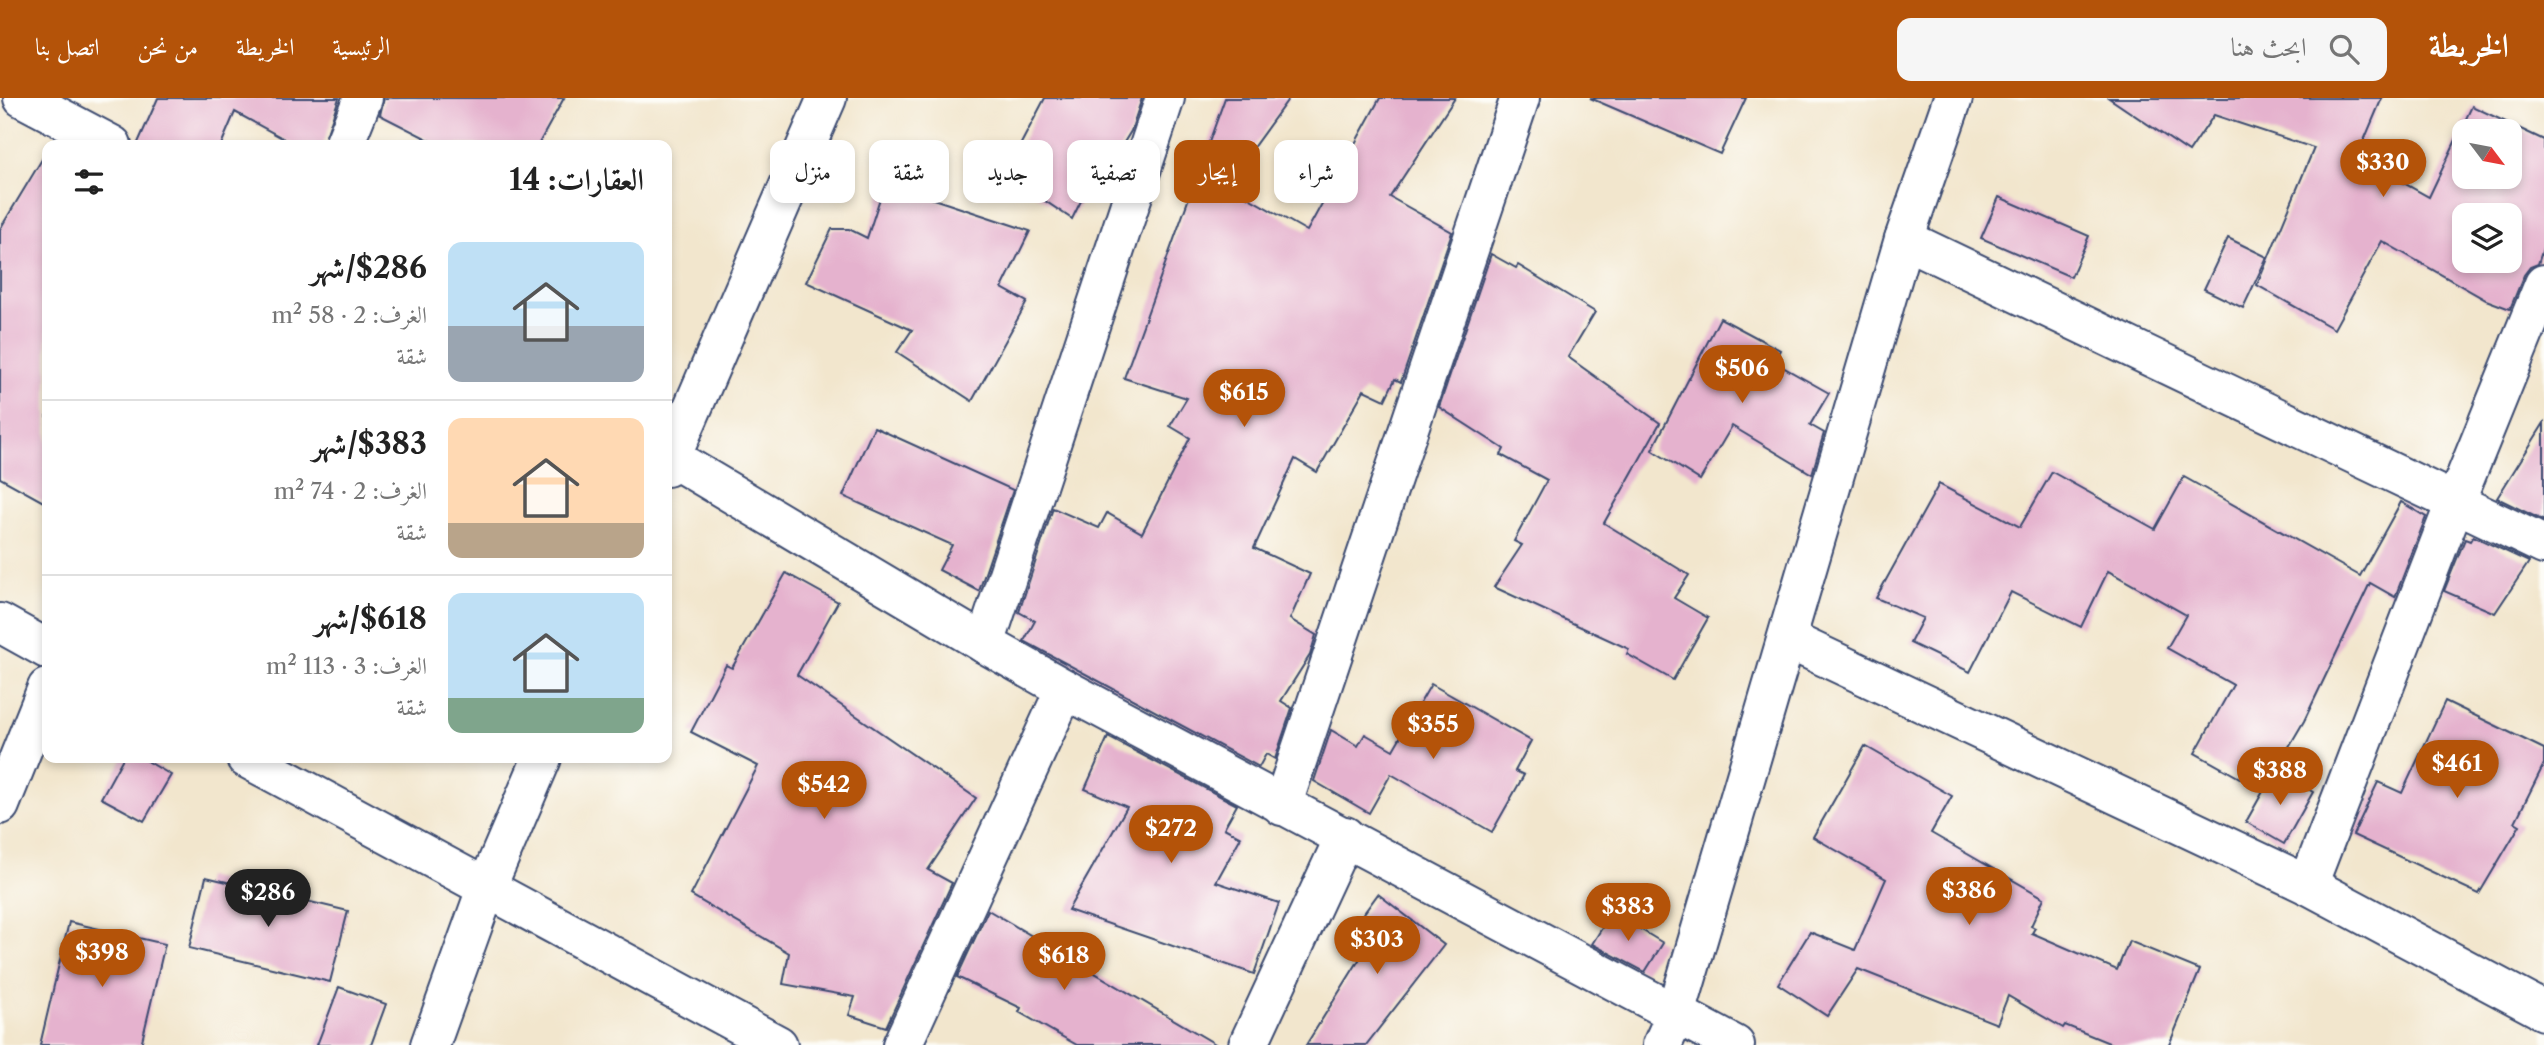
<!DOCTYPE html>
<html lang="ar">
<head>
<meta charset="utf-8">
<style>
	:root { --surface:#fff; --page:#f6f6f6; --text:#222; --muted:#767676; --line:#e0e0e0; --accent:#b45309 }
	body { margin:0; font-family:"Libre Caslon Text",Amiri,serif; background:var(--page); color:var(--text); direction:rtl; height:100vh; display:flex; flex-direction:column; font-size:26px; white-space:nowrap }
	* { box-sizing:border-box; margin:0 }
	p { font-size:23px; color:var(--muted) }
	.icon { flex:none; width:38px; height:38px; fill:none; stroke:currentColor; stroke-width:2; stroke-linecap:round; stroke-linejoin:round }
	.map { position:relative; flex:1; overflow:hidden; direction:ltr }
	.side { position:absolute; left:42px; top:42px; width:630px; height:623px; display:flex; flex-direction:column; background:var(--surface); border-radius:14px; box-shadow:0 4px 10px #0003; direction:rtl }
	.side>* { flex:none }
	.guide { position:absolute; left:693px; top:42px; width:665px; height:63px; direction:rtl; display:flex; gap:14px }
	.needle { width:46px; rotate:122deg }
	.tools { position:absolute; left:2452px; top:21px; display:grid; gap:14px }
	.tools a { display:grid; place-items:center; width:70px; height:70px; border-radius:14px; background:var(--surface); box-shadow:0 4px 10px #0003; font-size:35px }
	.price { position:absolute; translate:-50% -60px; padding:0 16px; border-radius:24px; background:var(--accent); color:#fff; font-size:23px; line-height:46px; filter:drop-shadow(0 2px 4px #0008) }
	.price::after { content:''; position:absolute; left:50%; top:42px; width:21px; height:16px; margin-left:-10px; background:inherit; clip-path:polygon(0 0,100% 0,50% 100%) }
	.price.on { background:#222; color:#fff }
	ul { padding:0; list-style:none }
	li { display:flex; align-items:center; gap:21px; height:175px; padding:0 28px }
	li+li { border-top:2px solid var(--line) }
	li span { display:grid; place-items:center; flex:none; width:196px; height:140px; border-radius:14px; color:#555 }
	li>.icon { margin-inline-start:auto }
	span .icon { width:84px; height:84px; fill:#fffc; stroke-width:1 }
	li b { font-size:30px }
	h2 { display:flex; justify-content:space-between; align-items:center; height:84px; padding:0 28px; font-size:30px }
	.pill { padding:0 24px; border-radius:14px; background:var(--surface); box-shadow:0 4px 10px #0003; font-size:24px; line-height:63px }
	.pill.on { background:var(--accent); color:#fff }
	header { display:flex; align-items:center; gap:42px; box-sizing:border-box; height:98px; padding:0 35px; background:var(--accent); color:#fff }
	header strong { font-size:33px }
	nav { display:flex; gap:38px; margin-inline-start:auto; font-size:24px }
	.search { width:490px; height:63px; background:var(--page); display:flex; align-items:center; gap:18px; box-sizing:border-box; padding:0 24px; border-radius:14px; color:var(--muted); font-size:26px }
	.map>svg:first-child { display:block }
</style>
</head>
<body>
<header>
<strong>الخريطة</strong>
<div class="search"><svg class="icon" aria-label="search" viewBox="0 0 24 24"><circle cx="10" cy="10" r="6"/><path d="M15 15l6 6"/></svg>ابحث هنا</div>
<nav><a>الرئيسية</a><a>الخريطة</a><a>من نحن</a><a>اتصل بنا</a></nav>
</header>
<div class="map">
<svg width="2544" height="947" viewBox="0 0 2544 947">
	<rect width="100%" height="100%" fill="#fdfcf7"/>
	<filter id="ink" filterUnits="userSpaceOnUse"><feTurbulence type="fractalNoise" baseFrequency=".0143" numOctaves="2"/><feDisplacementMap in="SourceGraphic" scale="14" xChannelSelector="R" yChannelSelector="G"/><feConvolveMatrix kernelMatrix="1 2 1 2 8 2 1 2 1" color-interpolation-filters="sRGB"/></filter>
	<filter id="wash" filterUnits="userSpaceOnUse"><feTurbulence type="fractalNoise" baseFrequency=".00686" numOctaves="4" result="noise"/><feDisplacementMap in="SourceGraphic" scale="28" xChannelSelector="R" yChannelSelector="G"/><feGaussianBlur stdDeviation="1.57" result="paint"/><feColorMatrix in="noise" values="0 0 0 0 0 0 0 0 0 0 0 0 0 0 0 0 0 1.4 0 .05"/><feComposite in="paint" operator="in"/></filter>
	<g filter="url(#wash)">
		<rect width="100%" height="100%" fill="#f2e6cd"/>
		<g id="blocks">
			<g fill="#e5b2ce" fill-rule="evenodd">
				<path d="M158,0H339L323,47H295L235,14L221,47H137Z"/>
				<path d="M384,0H564L538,47H439L380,17Z"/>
				<path d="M1045,0H1142L1131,33L1099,85L1092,81L1072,121L1005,76Z"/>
				<path d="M1225,0H1289L1226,87L1307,133L1380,0H1455L1390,99L1452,134L1401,284L1395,281L1385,302L1364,292L1317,374L1295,361L1254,450L1310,476L1290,521L1316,537L1310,557L1281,603L1292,610L1275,661L1266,656L1259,669L1024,543L1035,523L1019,514L1053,410L1099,430L1107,415L1142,435L1190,340L1170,328L1187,300L1124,280Z"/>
				<path d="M1590,0H1746L1720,56Z"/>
				<path d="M2109,0H2382L2357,59L2429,99L2472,8L2544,42V147L2538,166L2530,169L2524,177L2510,211L2486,202L2382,143L2334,231L2257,187L2314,50L2214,17L2189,54ZM2464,33H2510V79H2464ZM2464,117H2510V163H2464Z"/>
				<path d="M47,53V406L0,380V131Z"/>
				<path d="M885,85L1030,133L1002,190L1027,204L972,303L897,254L912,232L806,184L832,131H849L867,140Z"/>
				<path d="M1999,99L2089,138L2071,179L1981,140Z"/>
				<path d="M2228,140L2267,159L2243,210L2204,191Z"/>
				<path d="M1491,156L1516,170L1518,167L1595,214L1568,259L1660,325L1604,425L1689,477L1674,500L1708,520L1673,582L1627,556L1629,551L1494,489L1522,447L1514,443L1547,382L1501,357L1504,351L1439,309Z"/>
				<path d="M1720,220L1780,252L1774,264L1829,295L1810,327L1824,335L1812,376L1732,328L1700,382L1652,352Z"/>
				<path d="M2544,325V423L2497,400Z"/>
				<path d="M874,329L1013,392L979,493L939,472L952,447L843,398Z"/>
				<path d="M2052,374L2155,431L2184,379L2360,478L2401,404L2426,419L2395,499L2370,485L2304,623L2263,693L2195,655L2233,587L2167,550L2186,517L2108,473L2081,529L2011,494L1970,574L1910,545L1923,520L1876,500L1939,386L2020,429Z"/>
				<path d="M2473,438L2529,464L2495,515L2444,493L2465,441L2470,443Z"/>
				<path d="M786,475L838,504L797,577L976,700L928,772L952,785L886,929L849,917L855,899L783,886L789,855L691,797L758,668L691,634L726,567L732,570Z"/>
				<path d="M1431,586L1531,643L1515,673L1524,677L1492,734L1391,676L1369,715L1314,683L1331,632L1358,648L1365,636L1393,652Z"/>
				<path d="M2445,603L2544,651V666L2515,724L2520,727L2479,796L2353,737L2378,684L2402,695Z"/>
				<path d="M1108,639L1237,707L1224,730L1241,739L1216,784L1279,805L1254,876L1068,812L1127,709L1085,691Z"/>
				<path d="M1865,648L1952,698L1931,735L2044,800L2031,828L2035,830L2032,835L2117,872L2129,843L2200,872L2169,947H2114L2065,927L2063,930L2008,898L1997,926L1858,871L1827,918L1778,886L1810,834L1855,852L1886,781L1813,739Z"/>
				<path d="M123,660H142L171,677L144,723L101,700Z"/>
				<path d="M2275,672L2313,694L2284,746L2246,724Z"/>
				<path d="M206,779L348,813L330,884L189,850Z"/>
				<path d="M1378,796L1444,847L1366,947H1306L1369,846L1351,833Z"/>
				<path d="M988,812L1217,947H1077L1019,914L1021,910L957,879Z"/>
				<path d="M1612,814L1663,845L1645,874L1592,846Z"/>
				<path d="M69,824L165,846L141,947H40Z"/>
				<path d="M339,889L386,906L371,947H317Z"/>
			</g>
		</g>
	</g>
	<g filter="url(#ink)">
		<use href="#blocks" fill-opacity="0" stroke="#3b4a6f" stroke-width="2"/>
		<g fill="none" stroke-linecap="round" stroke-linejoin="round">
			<defs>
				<g id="street">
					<path d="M23,0L112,47"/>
					<path d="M344,47L363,0"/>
					<path d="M1904,141L2544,447"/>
					<path d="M667,357L985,546L1065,591L1735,947"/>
					<path d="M667,369L827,0"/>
					<path d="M0,525L47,551"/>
					<path d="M1787,541L2308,787L2544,913"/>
					<path d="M985,546L1165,0"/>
					<path d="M246,660L778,947"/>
					<path d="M0,707L47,590"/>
					<path d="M1282,708L1520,0"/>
					<path d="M2308,787L2455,405L2544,186"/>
					<path d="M430,947L486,791L542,660"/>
					<path d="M902,947L1065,591"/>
					<path d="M1248,947L1345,738"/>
					<path d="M1662,947L1676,916L1904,141L1953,0"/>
				</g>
			</defs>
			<use href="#street" stroke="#3b4a6f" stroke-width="42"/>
			<use href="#street" stroke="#fff" stroke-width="38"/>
		</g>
	</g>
</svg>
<div class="tools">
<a><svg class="needle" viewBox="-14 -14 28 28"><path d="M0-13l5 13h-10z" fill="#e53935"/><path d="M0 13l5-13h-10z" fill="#767676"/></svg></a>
<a><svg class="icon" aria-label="layers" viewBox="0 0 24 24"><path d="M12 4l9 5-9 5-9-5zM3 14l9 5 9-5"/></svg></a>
</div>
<b class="price" style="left:2383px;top:101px">$330</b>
<b class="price" style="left:1742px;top:307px">$506</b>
<b class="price" style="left:1244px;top:331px">$615</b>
<b class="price" style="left:1433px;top:663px">$355</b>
<b class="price" style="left:2457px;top:702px">$461</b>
<b class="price" style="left:2280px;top:709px">$388</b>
<b class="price" style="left:824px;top:723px">$542</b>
<b class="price" style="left:1171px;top:767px">$272</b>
<b class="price" style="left:1969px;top:829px">$386</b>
<b class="price on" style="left:268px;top:831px">$286</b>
<b class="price" style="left:1628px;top:845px">$383</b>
<b class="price" style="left:1377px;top:878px">$303</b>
<b class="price" style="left:102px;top:891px">$398</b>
<b class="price" style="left:1064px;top:894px">$618</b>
<div class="guide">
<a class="pill">شراء</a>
<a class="pill on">إيجار</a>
<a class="pill">تصفية</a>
<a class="pill">جديد</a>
<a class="pill">شقة</a>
<a class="pill">منزل</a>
</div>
<section class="side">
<h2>العقارات: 14<svg class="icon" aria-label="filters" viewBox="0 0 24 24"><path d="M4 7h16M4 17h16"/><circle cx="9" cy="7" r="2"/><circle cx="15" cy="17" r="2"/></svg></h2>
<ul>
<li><span style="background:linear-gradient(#bfe0f5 60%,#9aa5b1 0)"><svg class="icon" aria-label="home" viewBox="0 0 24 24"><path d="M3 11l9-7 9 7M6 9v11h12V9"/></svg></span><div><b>$286/شهر</b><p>الغرف: 2 · 58 m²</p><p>شقة</p></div></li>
<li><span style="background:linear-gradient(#ffd9b3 75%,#b9a48a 0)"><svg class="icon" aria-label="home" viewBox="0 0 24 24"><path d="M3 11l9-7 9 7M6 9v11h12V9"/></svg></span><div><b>$383/شهر</b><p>الغرف: 2 · 74 m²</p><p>شقة</p></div></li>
<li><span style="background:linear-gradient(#bfe0f5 75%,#7fa58c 0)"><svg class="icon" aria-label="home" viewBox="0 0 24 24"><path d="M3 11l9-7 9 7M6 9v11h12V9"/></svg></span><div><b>$618/شهر</b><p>الغرف: 3 · 113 m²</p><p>شقة</p></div></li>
</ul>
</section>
</div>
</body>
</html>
